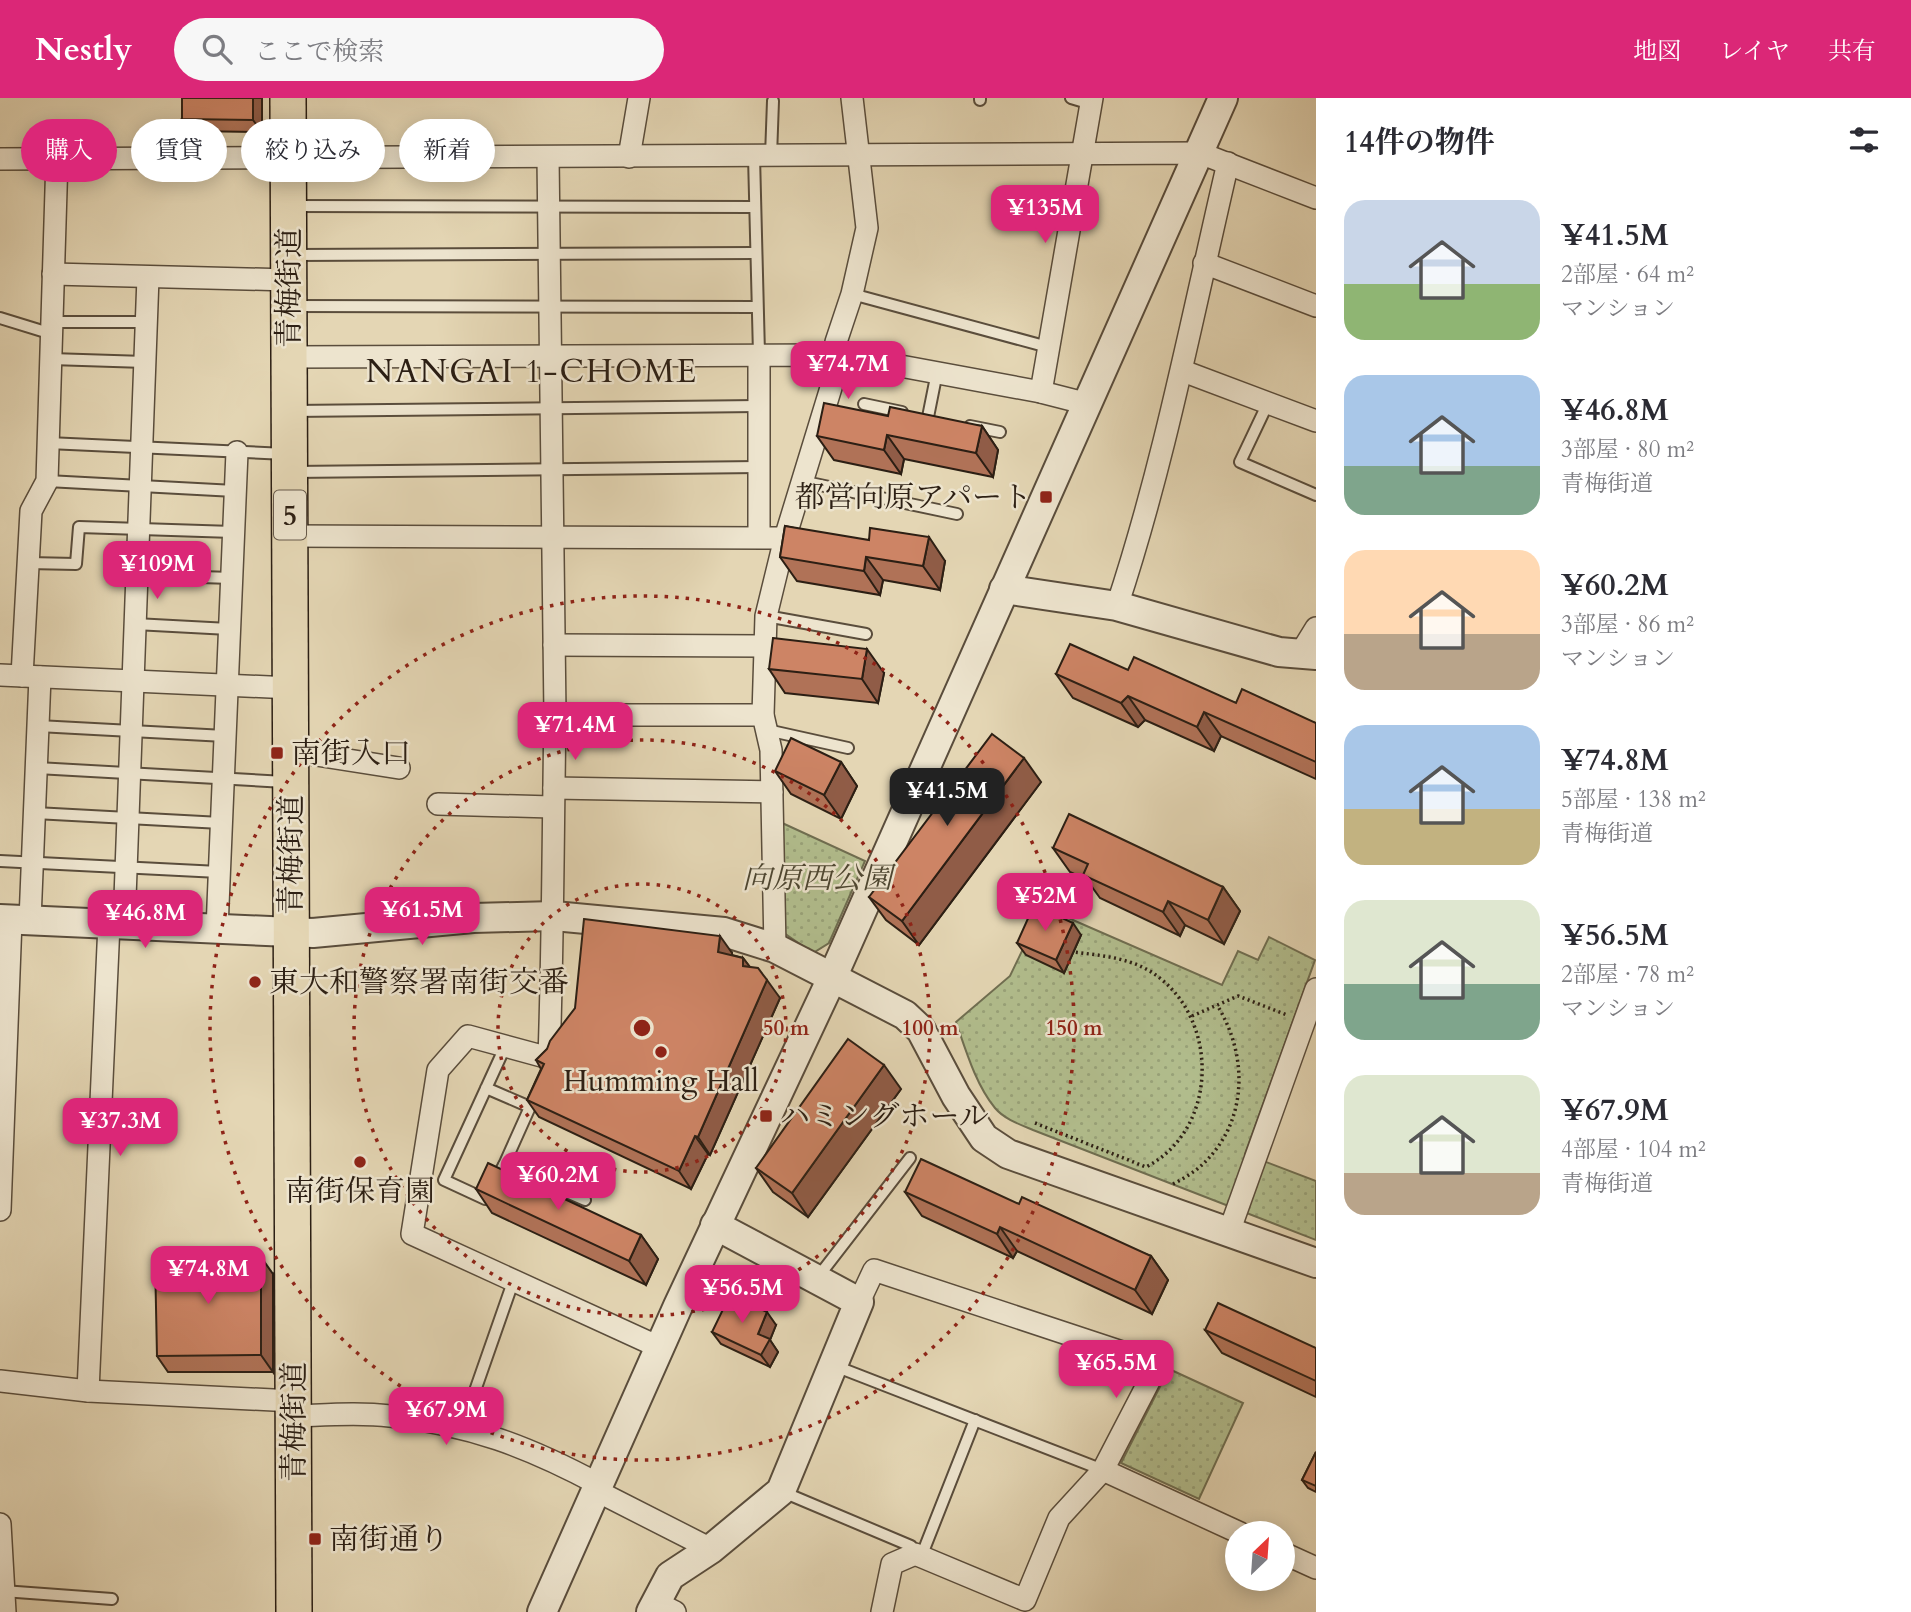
<!DOCTYPE html>
<html lang="ja">
<head>
<meta charset="utf-8">
<style>
	:root { --surface:#fff; --page:#f7f7f7; --text:#2b2b33; --muted:#7c7c81; --accent:#db2777 }
	body { margin:0; font-family:Cardo,"Noto Serif JP",serif; background:var(--page); color:var(--text); height:100vh; display:flex; flex-direction:column; font-size:26px; white-space:nowrap }
	* { box-sizing:border-box; margin:0 }
	p { font-size:23px; color:var(--muted) }
	.icon { flex:none; width:38px; height:38px; fill:none; stroke:currentColor; stroke-width:2; stroke-linecap:round; stroke-linejoin:round }
	.map { position:relative; flex:1; overflow:hidden }
	.side { display:flex; flex-direction:column; background:var(--surface); width:595px }
	.side>* { flex:none }
	.banner { position:absolute; left:21px; top:21px; width:665px; height:63px; display:flex; gap:14px }
	.needle { width:46px; rotate:25deg }
	.tools { position:absolute; left:1225px; top:1423px; display:grid; gap:14px }
	.tools a { display:grid; place-items:center; width:70px; height:70px; border-radius:50%; background:var(--surface); box-shadow:0 4px 18px #0003; font-size:35px }
	.price { position:absolute; translate:-50% -60px; padding:0 16px; border-radius:14px; background:var(--accent); color:#fff; font-size:23px; line-height:46px; filter:drop-shadow(0 2px 4px #0008) }
	.price::after { content:''; position:absolute; left:50%; top:42px; width:21px; height:16px; margin-left:-10px; background:inherit; clip-path:polygon(0 0,100% 0,50% 100%) }
	.price.active { background:#222; color:#fff }
	ul { padding:0; list-style:none }
	li { display:flex; align-items:center; gap:21px; height:175px; padding:0 28px }
	li span { display:grid; place-items:center; flex:none; width:196px; height:140px; border-radius:21px; color:#555 }
	li>.icon { margin-inline-start:auto }
	span .icon { width:84px; height:84px; fill:#fffc; stroke-width:1 }
	li b { font-size:30px }
	h2 { display:flex; justify-content:space-between; align-items:center; height:84px; padding:0 28px; font-size:30px }
	.tag { padding:0 24px; border-radius:32px; background:var(--surface); box-shadow:0 4px 18px #0003; font-size:24px; line-height:63px }
	.tag.active { background:var(--accent); color:#fff }
	header { display:flex; align-items:center; gap:42px; box-sizing:border-box; height:98px; padding:0 35px; background:var(--accent); color:#fff }
	header strong { font-size:33px }
	nav { display:flex; gap:38px; margin-inline-start:auto; font-size:24px }
	.search { width:490px; height:63px; background:var(--page); display:flex; align-items:center; gap:18px; box-sizing:border-box; padding:0 24px; border-radius:38px; color:var(--muted); font-size:26px }
	main { display:flex; flex:1; min-height:0 }
	.map>svg:first-child { display:block }
</style>
</head>
<body>
<header>
<strong>Nestly</strong>
<div class="search"><svg class="icon" aria-label="search" viewBox="0 0 24 24"><circle cx="10" cy="10" r="6"/><path d="M15 15l6 6"/></svg>ここで検索</div>
<nav><a>地図</a><a>レイヤ</a><a>共有</a></nav>
</header>
<main>
<div class="map">
<svg width="1316" height="1514" viewBox="0 0 1316 1514">
	<defs>
		<pattern id="park-dots" width="8" height="8" patternUnits="userSpaceOnUse" patternTransform="scale(1.75)"><rect width="8" height="8" fill="#b2be8e"/><path d="M2 2h.1M6 6h.1" fill="none" stroke="#99a37a" stroke-width="1.8" stroke-linecap="round"/></pattern>
	</defs>
	<rect width="100%" height="100%" fill="#e4d6b4"/>
	<filter id="stains"><feTurbulence type="fractalNoise" baseFrequency=".00286" numOctaves="4"/><feColorMatrix values="0 0 0 0 .2 0 0 0 0 .09 0 0 0 0 .02 0 0 0 .5 -.17"/></filter>
	<radialGradient id="worn" r=".72"><stop offset=".6" stop-color="#630" stop-opacity="0"/><stop offset="1" stop-color="#630" stop-opacity=".3"/></radialGradient>
	<g fill="url(#park-dots)" stroke="#6f6e51" stroke-width="2">
		<path d="M780,724L865,763L829,845L813,855L784,835Z"/>
		<path d="M1043,809L1222,887L1238,853L1258,862L1269,839L1315,862L1245,1056L1316,1083V1142L1033,1032C1021,1027 1004,1021 995,1010C976,987 966,953 956,924L1010,878Z"/>
		<path d="M1169,1271L1243,1305L1199,1401L1121,1365Z"/>
	</g>
	<g fill="none" stroke-linecap="round" stroke-linejoin="round">
		<defs>
			<g id="service">
				<path d="M1071,0L1091,6"/>
				<path d="M980,2V0"/>
				<path d="M754,58L759,256"/>
				<path d="M771,58L773,3"/>
				<path d="M292,108L755,109"/>
				<path d="M293,157L755,155"/>
				<path d="M852,196L1048,249"/>
				<path d="M292,208L756,209"/>
				<path d="M0,220L52,236"/>
				<path d="M52,224H146"/>
				<path d="M51,261L145,264"/>
				<path d="M1268,305L1240,364L1316,397"/>
				<path d="M864,306L902,314"/>
				<path d="M292,313L758,308"/>
				<path d="M928,319L937,274"/>
				<path d="M970,328L1000,334"/>
				<path d="M48,345L286,356"/>
				<path d="M292,374L759,369"/>
				<path d="M47,383L235,393"/>
				<path d="M801,383L957,416"/>
				<path d="M28,465L76,466L79,429L233,434"/>
				<path d="M137,477L232,480"/>
				<path d="M766,518L866,536"/>
				<path d="M135,526L229,531"/>
				<path d="M38,628L225,638"/>
				<path d="M767,632L848,650"/>
				<path d="M37,670L285,684"/>
				<path d="M35,715L221,725"/>
				<path d="M0,763L219,774"/>
				<path d="M486,990L530,1009L504,1067L485,1101L444,1082L505,949"/>
				<path d="M504,1067L585,1102"/>
				<path d="M818,1179L910,1060"/>
				<path d="M835,1268L1103,1372"/>
				<path d="M462,1330L513,1184"/>
				<path d="M783,1394L911,1448L915,1456"/>
				<path d="M921,1459L975,1322"/>
				<path d="M3,1493L112,1501"/>
			</g>
			<g id="minor">
				<path d="M548,59L555,617C553,731 553,845 549,960L468,938L438,972L412,1136L661,1250"/>
				<path d="M629,59L639,0"/>
				<path d="M0,61L1200,55L1316,100"/>
				<path d="M1204,165L1316,208"/>
				<path d="M53,176L289,182"/>
				<path d="M759,256V438"/>
				<path d="M289,259L841,257L1041,294L1088,306"/>
				<path d="M1183,273L1316,323"/>
				<path d="M1041,294L1092,0"/>
				<path d="M290,438L785,440"/>
				<path d="M1117,508C1165,363 1193,214 1228,65"/>
				<path d="M554,547L765,548"/>
				<path d="M1300,556L1316,530"/>
				<path d="M0,577L291,590"/>
				<path d="M22,578L31,413L47,383L57,60"/>
				<path d="M555,617H763"/>
				<path d="M291,653L399,670"/>
				<path d="M554,690L772,694"/>
				<path d="M438,706L552,709"/>
				<path d="M30,822L40,579"/>
				<path d="M124,827L148,179"/>
				<path d="M217,831L237,354"/>
				<path d="M775,850L771,652L763,617L766,518L785,440L841,257L836,244L852,196L867,130L852,0"/>
				<path d="M0,1112L11,822"/>
				<path d="M1229,1134L1316,891"/>
				<path d="M859,1204L874,1172L1158,1266L1103,1372L1059,1420L1025,1502L915,1456L892,1466L882,1514"/>
				<path d="M0,1283L88,1293L293,1303"/>
				<path d="M88,1293L109,826"/>
				<path d="M294,1318C325,1317 359,1314 390,1318C469,1326 529,1349 598,1386"/>
				<path d="M1103,1372L1240,1435"/>
				<path d="M595,1392L711,1451"/>
				<path d="M0,1426L5,1514"/>
				<path d="M1283,1455L1316,1470"/>
				<path d="M655,1504L675,1514"/>
			</g>
			<g id="tertiary">
				<path d="M1004,491L1117,508L1279,554L1316,557"/>
				<path d="M0,821L313,835L473,820L554,818L724,834L775,850L905,917L921,932L956,998L984,1040L1008,1056L1316,1165"/>
				<path d="M542,1514L678,1208L832,880L1223,0"/>
				<path d="M651,1514L670,1478L711,1451L781,1393L859,1204L715,1127"/>
			</g>
			<path id="primary" d="M288,0L294,1514"/>
		</defs>
		<use href="#service" stroke="#5a4d3c" stroke-width="14"/>
		<use href="#minor" stroke="#5a4d3c" stroke-width="24"/>
		<use href="#tertiary" stroke="#5a4d3c" stroke-width="32"/>
		<use href="#primary" stroke="#2c1f14" stroke-width="38"/>
		<g stroke="#2c1f14" stroke-width="3.5" stroke-dasharray="2 3.5" stroke-linecap="butt">
			<path d="M1192,918L1238,898L1287,917"/>
			<path d="M1035,1025L1146,1069C1216,1033 1220,929 1161,881C1136,860 1104,858 1074,854"/>
			<path d="M1173,1086C1181,1082 1189,1077 1196,1072C1248,1030 1250,960 1217,907"/>
		</g>
		<use href="#service" stroke="#ede4ce" stroke-width="10"/>
		<use href="#minor" stroke="#ede4ce" stroke-width="21"/>
		<use href="#tertiary" stroke="#ede4ce" stroke-width="28"/>
		<use href="#primary" stroke="#e4d6b4" stroke-width="35"/>
	</g>
	<g fill="#b07257" stroke="#2c1f14" stroke-width="2">
		<path d="M262,0V34L191,33L182,21Z"/>
		<path d="M888,318L982,328L998,352L993,379L904,361L901,376L834,362L817,338Z"/>
		<path d="M785,428L945,463L940,492L883,482L880,497L797,483L780,459Z"/>
		<path d="M769,571L884,575L878,605L785,595Z"/>
		<path d="M1128,572L1236,605L1316,625V681L1221,638L1214,653L1145,622L1138,629L1073,600L1056,576Z"/>
		<path d="M841,664L857,688L841,721L791,696L775,673Z"/>
		<path d="M1041,684L919,847L886,822L869,799Z"/>
		<path d="M1053,750L1223,789L1240,813L1224,846L1185,827L1180,838L1100,800L1087,782L1070,774Z"/>
		<path d="M1081,837L1064,875L1026,857L1017,845Z"/>
		<path d="M732,855V857L743,860L750,869L780,900L710,1057L708,1056L691,1091L539,1019L527,1002L541,971L536,962L547,951Z"/>
		<path d="M901,991L808,1119L773,1094L756,1070Z"/>
		<path d="M476,1091L641,1137L658,1161L646,1187L492,1115Z"/>
		<path d="M905,1094L1019,1106L1151,1158L1168,1182L1152,1216L1017,1153L1013,1160L922,1118Z"/>
		<path d="M273,1176V1274H168L157,1258Z"/>
		<path d="M776,1227L770,1242L778,1254L770,1269L721,1246L712,1234Z"/>
		<path d="M1205,1232L1316,1250V1299L1222,1255Z"/>
		<path d="M1316,1354V1394L1308,1390L1302,1382Z"/>
	</g>
	<g fill="#905c47" stroke="#2c1f14" stroke-width="2">
		<path d="M253,0H262V34L253,22Z"/>
		<path d="M982,328L998,352L993,379L976,355Z"/>
		<path d="M887,337L904,361L901,376L884,352Z"/>
		<path d="M929,439L945,463L940,492L923,468Z"/>
		<path d="M866,459L883,482L880,497L864,473Z"/>
		<path d="M867,551L884,575L878,605L862,581Z"/>
		<path d="M1128,598L1145,622L1138,629L1121,605Z"/>
		<path d="M1204,614L1221,638L1214,653L1197,629Z"/>
		<path d="M1024,660L1041,684L919,847L902,823Z"/>
		<path d="M841,664L857,688L841,721L824,697Z"/>
		<path d="M1223,789L1240,813L1224,846L1208,822Z"/>
		<path d="M1168,803L1185,827L1180,838L1163,814Z"/>
		<path d="M1073,825L1081,837L1064,875L1056,862Z"/>
		<path d="M720,838L732,855L730,872L718,854Z"/>
		<path d="M743,860L756,877L743,868Z"/>
		<path d="M767,882L780,900L710,1057L698,1039Z"/>
		<path d="M884,967L901,991L808,1119L792,1095Z"/>
		<path d="M695,1038L708,1056L691,1091L679,1073Z"/>
		<path d="M1000,1129L1017,1153L1013,1160L997,1136Z"/>
		<path d="M641,1137L658,1161L646,1187L629,1163Z"/>
		<path d="M1151,1158L1168,1182L1152,1216L1135,1192Z"/>
		<path d="M261,1159L273,1176V1274L261,1257Z"/>
		<path d="M767,1214L776,1227L770,1242L778,1254L770,1269L761,1257L758,1236Z"/>
	</g>
	<g fill="#cd8465" stroke="#2c1f14" stroke-width="2">
		<path d="M182,0H253V22L182,21Z"/>
		<path d="M824,305L888,318L890,309L982,328L976,355L887,337L884,352L817,338Z"/>
		<path d="M785,428L869,442L870,430L929,439L923,468L866,459L864,473L780,459Z"/>
		<path d="M773,540L867,551L862,581L769,571Z"/>
		<path d="M1070,546L1128,572L1134,559L1236,605L1242,591L1316,625V664L1204,614L1197,629L1128,598L1121,605L1056,576Z"/>
		<path d="M992,636L1024,660L902,823L869,799Z"/>
		<path d="M791,640L841,664L824,697L775,673Z"/>
		<path d="M1069,716L1223,789L1208,822L1168,803L1163,814L1083,777L1088,766L1053,750Z"/>
		<path d="M1034,807L1073,825L1056,862L1017,845Z"/>
		<path d="M584,821L720,838L718,854L743,860V868L758,870L767,882L698,1039L695,1038L679,1073L527,1002L544,966L536,962L547,951L550,943L575,910Z"/>
		<path d="M848,941L884,967L792,1095L756,1070Z"/>
		<path d="M921,1061L1019,1106L1022,1099L1151,1158L1135,1192L1000,1129L997,1136L905,1094Z"/>
		<path d="M488,1065L641,1137L629,1163L476,1091Z"/>
		<path d="M261,1159V1257L157,1258L155,1160Z"/>
		<path d="M730,1197L767,1214L758,1236L770,1241L761,1257L712,1234Z"/>
		<path d="M1218,1205L1316,1250V1283L1205,1232Z"/>
		<path d="M1316,1354V1388L1302,1382Z"/>
	</g>
	<g fill="none" stroke="#8f2418" stroke-width="3.5" stroke-dasharray="3.5 7">
		<circle cx="642" cy="930" r="144"/>
		<circle cx="642" cy="930" r="288"/>
		<circle cx="642" cy="930" r="432"/>
	</g>
	<g fill="#8f2418" stroke="#ede4ce" stroke-width="2.5">
		<rect x="1039" y="392" width="14" height="14" rx="3.5"/>
		<rect x="270" y="648" width="14" height="14" rx="3.5"/>
		<circle cx="255" cy="884" r="7"/>
		<circle cx="661" cy="954" r="7"/>
		<rect x="759" y="1011" width="14" height="14" rx="3.5"/>
		<circle cx="360" cy="1064" r="7"/>
		<rect x="308" y="1434" width="14" height="14" rx="3.5"/>
	</g>
	<g text-anchor="middle" stroke-width="5" stroke-linejoin="round" paint-order="stroke">
		<rect fill="#ede4ce" stroke="#665a4c" stroke-width="2" x="274" y="392.5" width="32" height="49" rx="5"/>
		<g font-size="28" font-weight="bold" fill="#2c1f14">
			<text x="290" y="427">5</text>
		</g>
		<g font-size="30" fill="#2c1f14" stroke="#ede4ce">
			<text transform="translate(289 190) rotate(-90)" y="10">青梅街道</text>
			<text transform="translate(291 757) rotate(-90)" y="10">青梅街道</text>
			<text transform="translate(294 1324) rotate(-90)" y="10">青梅街道</text>
		</g>
		<g font-size="30" fill="#2c1f14" stroke="#ede4ce" text-anchor="start">
			<text x="1032" y="409" text-anchor="end">都営向原アパート</text>
			<text x="291" y="665">南街入口</text>
			<text x="269" y="894">東大和警察署南街交番</text>
			<text x="661" y="993" text-anchor="middle">Humming Hall</text>
			<text x="780" y="1028">ハミングホール</text>
			<text x="360" y="1103" text-anchor="middle">南街保育園</text>
			<text x="329" y="1451">南街通り</text>
		</g>
		<g font-size="30" font-style="italic" fill="#4e4732" stroke="#ede4ce">
			<text x="817" y="790">向原西公園</text>
		</g>
		<g font-size="32" letter-spacing="2" fill="#2c1f14" stroke="#ede4ce">
			<text x="532" y="284">NANGAI 1-CHOME</text>
		</g>
	</g>
	<circle cx="642" cy="930" r="10" fill="#8f2418" stroke="#ede4ce" stroke-width="3.5"/>
	<g font-size="21" text-anchor="middle" font-weight="bold" fill="#8f2418" stroke="#ede4ce" stroke-width="5" stroke-linejoin="round" paint-order="stroke">
		<text x="786" y="937">50 m</text>
		<text x="930" y="937">100 m</text>
		<text x="1074" y="937">150 m</text>
	</g>
	<rect width="100%" height="100%" filter="url(#stains)"/>
	<rect width="100%" height="100%" fill="url(#worn)"/>
</svg>
<div class="tools">
<a><svg class="needle" viewBox="-14 -14 28 28"><path d="M0-13l5 13h-10z" fill="#e53935"/><path d="M0 13l5-13h-10z" fill="#7c7c81"/></svg></a>
</div>
<b class="price" style="left:1045px;top:147px">¥135M</b>
<b class="price" style="left:848px;top:303px">¥74.7M</b>
<b class="price" style="left:157px;top:503px">¥109M</b>
<b class="price" style="left:575px;top:664px">¥71.4M</b>
<b class="price active" style="left:947px;top:730px">¥41.5M</b>
<b class="price" style="left:1045px;top:835px">¥52M</b>
<b class="price" style="left:422px;top:849px">¥61.5M</b>
<b class="price" style="left:145px;top:852px">¥46.8M</b>
<b class="price" style="left:120px;top:1060px">¥37.3M</b>
<b class="price" style="left:558px;top:1114px">¥60.2M</b>
<b class="price" style="left:208px;top:1208px">¥74.8M</b>
<b class="price" style="left:742px;top:1227px">¥56.5M</b>
<b class="price" style="left:1116px;top:1302px">¥65.5M</b>
<b class="price" style="left:446px;top:1349px">¥67.9M</b>
<div class="banner">
<a class="tag active">購入</a>
<a class="tag">賃貸</a>
<a class="tag">絞り込み</a>
<a class="tag">新着</a>
</div>
</div>
<section class="side">
<h2>14件の物件<svg class="icon" aria-label="filters" viewBox="0 0 24 24"><path d="M4 7h16M4 17h16"/><circle cx="9" cy="7" r="2"/><circle cx="15" cy="17" r="2"/></svg></h2>
<ul>
<li><span style="background:linear-gradient(#c9d6e8 60%,#8fb573 0)"><svg class="icon" aria-label="home" viewBox="0 0 24 24"><path d="M3 11l9-7 9 7M6 9v11h12V9"/></svg></span><div><b>¥41.5M</b><p>2部屋 · 64 m²</p><p>マンション</p></div></li>
<li><span style="background:linear-gradient(#a9c7e8 65%,#7fa58c 0)"><svg class="icon" aria-label="home" viewBox="0 0 24 24"><path d="M3 11l9-7 9 7M6 9v11h12V9"/></svg></span><div><b>¥46.8M</b><p>3部屋 · 80 m²</p><p>青梅街道</p></div></li>
<li><span style="background:linear-gradient(#ffd9b3 60%,#b9a48a 0)"><svg class="icon" aria-label="home" viewBox="0 0 24 24"><path d="M3 11l9-7 9 7M6 9v11h12V9"/></svg></span><div><b>¥60.2M</b><p>3部屋 · 86 m²</p><p>マンション</p></div></li>
<li><span style="background:linear-gradient(#a9c7e8 60%,#c2b280 0)"><svg class="icon" aria-label="home" viewBox="0 0 24 24"><path d="M3 11l9-7 9 7M6 9v11h12V9"/></svg></span><div><b>¥74.8M</b><p>5部屋 · 138 m²</p><p>青梅街道</p></div></li>
<li><span style="background:linear-gradient(#dfe7d0 60%,#7fa58c 0)"><svg class="icon" aria-label="home" viewBox="0 0 24 24"><path d="M3 11l9-7 9 7M6 9v11h12V9"/></svg></span><div><b>¥56.5M</b><p>2部屋 · 78 m²</p><p>マンション</p></div></li>
<li><span style="background:linear-gradient(#dfe7d0 70%,#b9a48a 0)"><svg class="icon" aria-label="home" viewBox="0 0 24 24"><path d="M3 11l9-7 9 7M6 9v11h12V9"/></svg></span><div><b>¥67.9M</b><p>4部屋 · 104 m²</p><p>青梅街道</p></div></li>
</ul>
</section>
</main>
</body>
</html>
